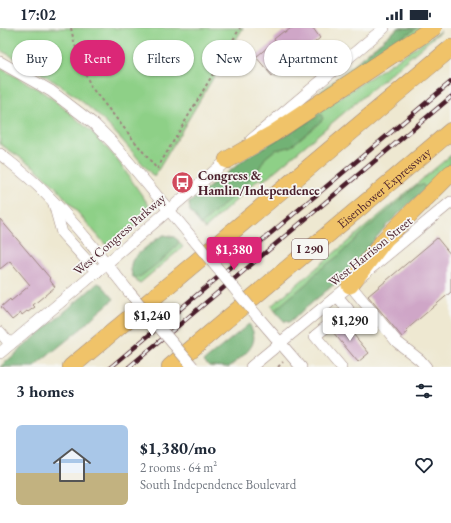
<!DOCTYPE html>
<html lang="en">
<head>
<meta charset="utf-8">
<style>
	:root { --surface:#fff; --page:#f2f2f3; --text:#1f2937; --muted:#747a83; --accent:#db2777 }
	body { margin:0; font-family:"EB Garamond",serif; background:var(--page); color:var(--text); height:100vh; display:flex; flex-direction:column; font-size:15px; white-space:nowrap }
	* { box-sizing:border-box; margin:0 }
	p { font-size:13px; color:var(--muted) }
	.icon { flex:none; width:22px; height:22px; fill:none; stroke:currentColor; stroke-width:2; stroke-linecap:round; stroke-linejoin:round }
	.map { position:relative; height:339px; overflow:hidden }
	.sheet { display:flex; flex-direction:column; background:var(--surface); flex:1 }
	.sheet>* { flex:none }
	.banner { position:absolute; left:12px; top:12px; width:427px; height:36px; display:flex; gap:8px }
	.price { position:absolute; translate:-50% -34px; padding:0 9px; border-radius:4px; background:#fff; color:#222; font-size:13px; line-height:26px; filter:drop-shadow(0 1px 2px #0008) }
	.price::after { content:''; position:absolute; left:50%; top:24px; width:12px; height:9px; margin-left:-6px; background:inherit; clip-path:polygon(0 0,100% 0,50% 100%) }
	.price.current { background:var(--accent); color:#fff }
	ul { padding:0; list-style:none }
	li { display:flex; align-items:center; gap:12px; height:100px; padding:0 16px }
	li span { display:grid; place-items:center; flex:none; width:112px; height:80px; border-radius:6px; color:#555 }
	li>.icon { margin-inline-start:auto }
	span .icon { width:48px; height:48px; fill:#fffc; stroke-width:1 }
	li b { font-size:17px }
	h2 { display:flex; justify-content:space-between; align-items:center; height:48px; padding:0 16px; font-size:17px }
	.pill { padding:0 14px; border-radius:18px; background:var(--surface); box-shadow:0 1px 3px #0004; font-size:14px; line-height:36px }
	.pill.current { background:var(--accent); color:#fff }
	.status { display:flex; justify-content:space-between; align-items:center; height:28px; padding:0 20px; background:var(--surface); direction:ltr }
	.status svg { height:11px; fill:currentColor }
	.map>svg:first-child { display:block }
</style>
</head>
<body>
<div class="status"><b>17:02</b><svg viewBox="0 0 49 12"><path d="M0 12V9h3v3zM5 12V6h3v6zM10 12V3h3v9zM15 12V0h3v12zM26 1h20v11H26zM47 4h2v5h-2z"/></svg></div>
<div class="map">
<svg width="451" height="339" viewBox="0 0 451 339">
	<rect width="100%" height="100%" fill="#f6f6f2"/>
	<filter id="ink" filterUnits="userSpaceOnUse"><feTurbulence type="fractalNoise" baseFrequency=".025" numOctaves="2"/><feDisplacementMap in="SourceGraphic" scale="8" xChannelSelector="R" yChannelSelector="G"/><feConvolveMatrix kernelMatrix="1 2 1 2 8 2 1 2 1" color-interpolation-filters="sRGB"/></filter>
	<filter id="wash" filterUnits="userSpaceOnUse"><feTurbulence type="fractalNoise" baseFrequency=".012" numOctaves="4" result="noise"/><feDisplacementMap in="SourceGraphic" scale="16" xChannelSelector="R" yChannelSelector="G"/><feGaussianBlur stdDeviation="0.9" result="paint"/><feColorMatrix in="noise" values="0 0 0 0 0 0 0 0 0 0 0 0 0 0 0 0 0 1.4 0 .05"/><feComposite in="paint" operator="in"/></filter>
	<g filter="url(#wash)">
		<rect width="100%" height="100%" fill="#eee8d1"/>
		<g fill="#8ed087" stroke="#6c7859">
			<path d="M0,0H243L154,149C139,132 124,113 108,97C77,65 39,43 0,22Z"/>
			<path d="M398,0H424L316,73L320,64Z"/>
			<path d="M440,3H441L263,153L260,150L205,201L190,183L189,175L238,137Z"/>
			<path d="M0,40L38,61L54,72L92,104L116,130L148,176L150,181L148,187L114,216L109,218L105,216L54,157L33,138L0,116Z"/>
			<path d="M451,127V136L387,197L354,236L338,253L289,294L284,293L271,278Z"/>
			<path d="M164,207L174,209L183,219L139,256C125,239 131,233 146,220C151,215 157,210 164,207Z"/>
		</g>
		<g fill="#72b274" stroke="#5e6850">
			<path d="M398,0H417L383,21L366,34H361L359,32Z"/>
			<path d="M321,86L323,91L319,95L290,119L275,122L265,130L260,139L247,155L201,197L190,183L189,175L249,128Z"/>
			<path d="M422,156L426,160L387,197L354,236L338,253L289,294L284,293L275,283L276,281L307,255L318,243L338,228L365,202L390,181L408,165L416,158Z"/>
			<path d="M164,207L174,209L179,213C175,224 150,241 141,248L135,250L133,249C131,244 130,239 132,233C136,226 156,211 164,207Z"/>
			<path d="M98,255L102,257L114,271L94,288L83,299L34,339H0Z"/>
			<path d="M249,296C263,316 244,327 229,339L209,338L204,333Z"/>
		</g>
		<g id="blocks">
			<g fill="#cfa6c7">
				<path d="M291,0H313L320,10L273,49L256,29L275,13L274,11L284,3L285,5Z"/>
				<path d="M0,191L50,250L49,251L55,259L33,277L35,279L28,284L27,283L22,287L21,285L12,292L1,279L10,271L11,273L30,257L10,233L0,241Z"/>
				<path d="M437,210L451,227V264L406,302L408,304L402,309L368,268Z"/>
				<path d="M343,294L369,325L358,334L332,303Z"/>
			</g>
		</g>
	</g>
	<g filter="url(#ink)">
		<use href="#blocks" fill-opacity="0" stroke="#9c847e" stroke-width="1"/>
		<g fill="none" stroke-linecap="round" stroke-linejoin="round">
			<defs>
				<g id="minor">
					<path d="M0,34L51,63L94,96L112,114L193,211"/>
					<path d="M251,112L384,0"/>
					<path d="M0,126C16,139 32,151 46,166C76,196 103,231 129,264"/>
					<path d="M54,176L62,205L97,244"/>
					<path d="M350,257L397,314L420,332L426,339"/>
					<path d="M337,268L348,281L315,308L341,339"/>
					<path d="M258,289L301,339"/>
					<path d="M0,304L10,316"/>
					<path d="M0,325L106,236L232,128"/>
					<path d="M251,339L451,174"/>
				</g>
				<g id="highway">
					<path d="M227,132L271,107L433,0"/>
					<path d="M350,257L385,211L451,145"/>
					<path d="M71,339L451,20"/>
					<path id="s1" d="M170,339L451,103"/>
				</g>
			</defs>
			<use href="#minor" stroke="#9c847e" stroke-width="12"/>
			<use href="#highway" stroke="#9c847e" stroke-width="18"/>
			<g stroke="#9c847e" stroke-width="2" stroke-dasharray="3 3" stroke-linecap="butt">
				<path d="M71,0L74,14L81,35L91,59L157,141L240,0"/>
				<path d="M278,339L283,334"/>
			</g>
			<use href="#minor" stroke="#fff" stroke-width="11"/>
			<use href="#highway" stroke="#f0c369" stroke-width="17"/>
			<defs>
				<g id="rail">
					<path d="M111,339L451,54"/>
					<path d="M129,339L451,69"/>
				</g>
			</defs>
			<use href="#rail" stroke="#4a1f2b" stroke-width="4.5"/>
			<use href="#rail" stroke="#f6f6f2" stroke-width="3" stroke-dasharray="9" stroke-linecap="butt"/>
			<defs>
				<g id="minor-bridge">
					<path d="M193,211L258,289"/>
					<path d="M129,264L193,339"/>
				</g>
			</defs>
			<use href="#minor-bridge" stroke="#9c847e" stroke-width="12" stroke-linecap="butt"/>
			<use href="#minor-bridge" stroke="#fff" stroke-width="11"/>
		</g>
	</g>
	<defs>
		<symbol id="bus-disc" viewBox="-11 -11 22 22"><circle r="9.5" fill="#d1495b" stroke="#f6f6f2"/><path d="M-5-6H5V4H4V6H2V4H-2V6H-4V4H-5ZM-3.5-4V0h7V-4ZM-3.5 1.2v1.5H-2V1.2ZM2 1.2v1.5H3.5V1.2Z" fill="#fff"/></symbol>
	</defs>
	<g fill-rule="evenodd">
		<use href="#bus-disc" x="170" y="142" width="25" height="25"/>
	</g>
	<g text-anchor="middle" stroke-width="3.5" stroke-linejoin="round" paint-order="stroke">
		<rect fill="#f6f6f2" stroke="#7e6067" stroke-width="1" x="292" y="211" width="36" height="20" rx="3"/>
		<g font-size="12" font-weight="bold" fill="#4a1f2b">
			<text x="310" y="225">I 290</text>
		</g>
		<g font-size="13" font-weight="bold" fill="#4a1f2b" stroke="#f6f6f2" text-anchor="start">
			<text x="198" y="152">Congress &amp;<tspan x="198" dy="15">Hamlin/Independence</tspan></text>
		</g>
		<g font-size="13" fill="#4a1f2b" stroke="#f6f6f2">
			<text dy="5" stroke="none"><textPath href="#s1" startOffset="279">Eisenhower Expressway</textPath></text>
			<text transform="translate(119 206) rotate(-41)" y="5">West Congress Parkway</text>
			<text transform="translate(370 223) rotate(-39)" y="5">West Harrison Street</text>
		</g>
	</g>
</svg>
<b class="price current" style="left:234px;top:243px">$1,380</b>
<b class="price" style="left:152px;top:309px">$1,240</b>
<b class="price" style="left:350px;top:314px">$1,290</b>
<div class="banner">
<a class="pill">Buy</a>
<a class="pill current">Rent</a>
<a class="pill">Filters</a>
<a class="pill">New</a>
<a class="pill">Apartment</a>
</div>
</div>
<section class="sheet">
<h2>3 homes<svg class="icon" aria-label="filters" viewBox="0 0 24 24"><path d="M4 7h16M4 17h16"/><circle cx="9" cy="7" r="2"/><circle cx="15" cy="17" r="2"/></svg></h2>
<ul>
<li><span style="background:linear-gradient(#a9c7e8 60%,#c2b280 0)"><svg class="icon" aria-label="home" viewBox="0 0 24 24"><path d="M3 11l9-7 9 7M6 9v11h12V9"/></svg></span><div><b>$1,380/mo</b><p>2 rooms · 64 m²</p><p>South Independence Boulevard</p></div><svg class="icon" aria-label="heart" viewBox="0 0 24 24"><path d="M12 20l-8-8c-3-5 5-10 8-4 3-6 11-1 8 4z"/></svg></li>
</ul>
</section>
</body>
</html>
